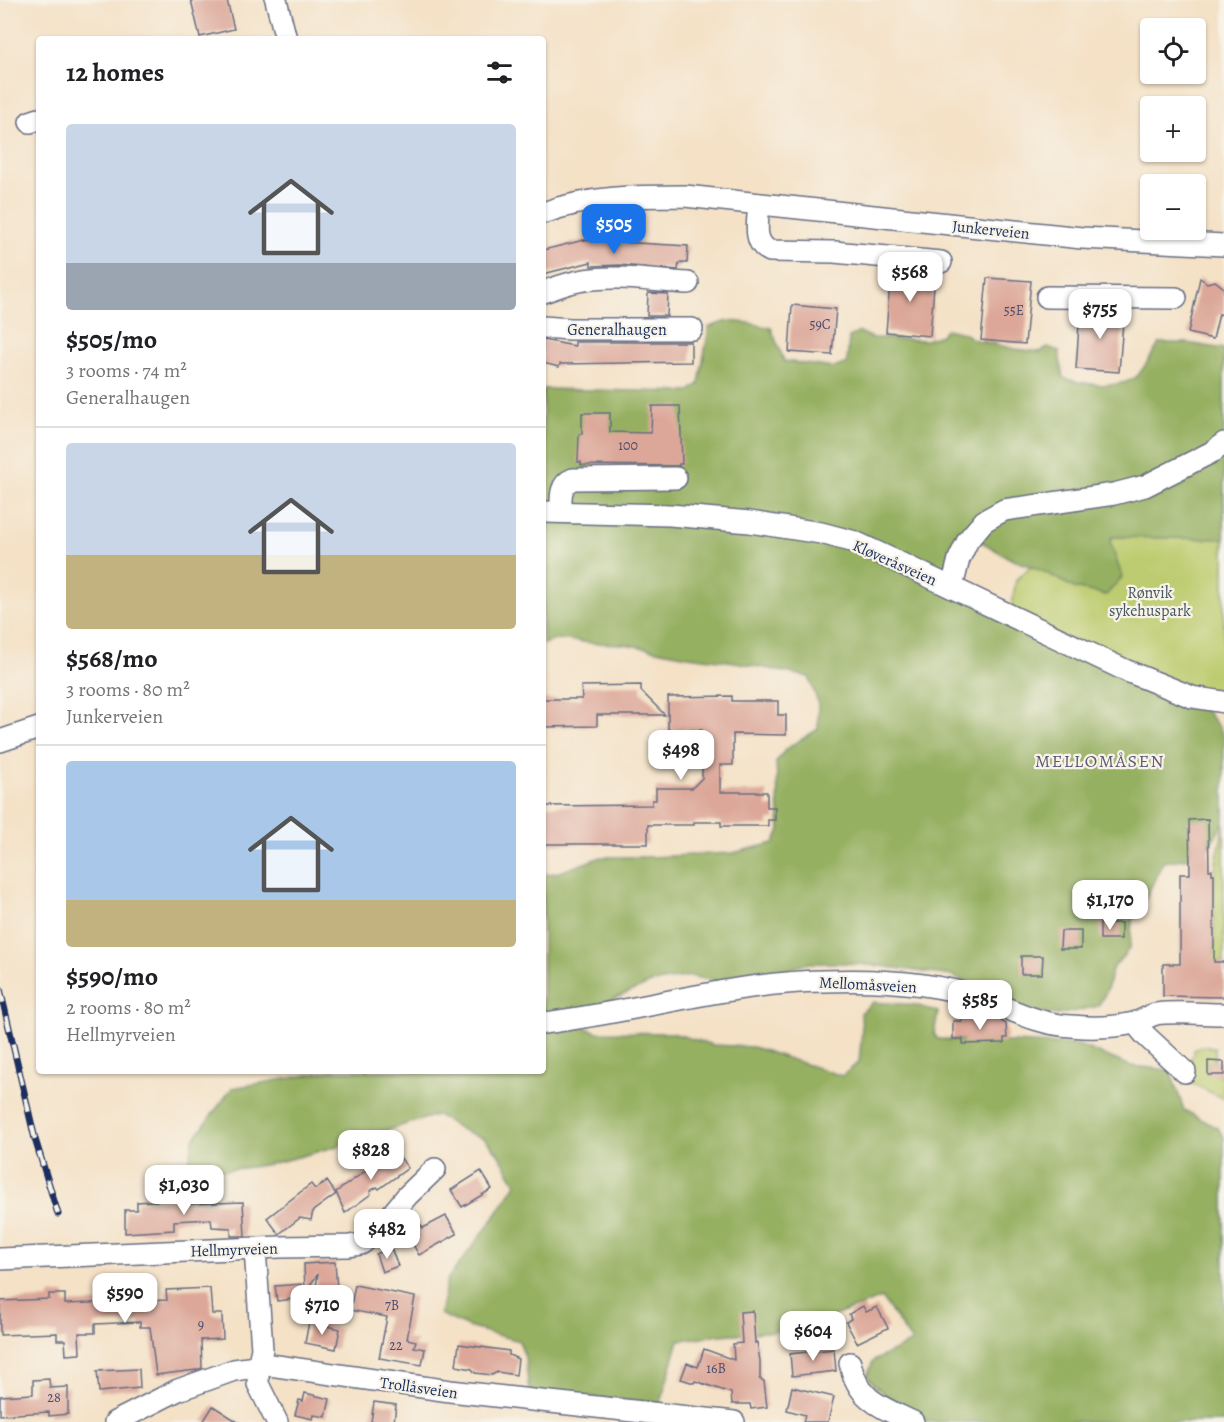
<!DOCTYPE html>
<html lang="en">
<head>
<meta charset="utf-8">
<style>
	:root { --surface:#fff; --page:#f6f6f6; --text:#202124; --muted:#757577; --line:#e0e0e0; --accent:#1a73e8 }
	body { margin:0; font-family:Alegreya,serif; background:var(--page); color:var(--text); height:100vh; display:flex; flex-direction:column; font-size:22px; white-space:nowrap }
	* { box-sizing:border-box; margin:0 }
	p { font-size:20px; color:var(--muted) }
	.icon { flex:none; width:33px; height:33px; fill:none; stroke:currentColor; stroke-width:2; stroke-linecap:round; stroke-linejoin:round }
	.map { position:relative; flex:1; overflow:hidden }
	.sheet { position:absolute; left:36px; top:36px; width:510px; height:1038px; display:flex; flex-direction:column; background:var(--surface); border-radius:6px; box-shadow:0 2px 4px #0004 }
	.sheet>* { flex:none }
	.tools { position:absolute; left:1140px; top:18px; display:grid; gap:12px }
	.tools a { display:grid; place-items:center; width:66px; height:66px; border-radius:6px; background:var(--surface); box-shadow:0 2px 4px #0004; font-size:30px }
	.price { position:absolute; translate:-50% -51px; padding:0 14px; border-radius:12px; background:#fff; color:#222; font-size:20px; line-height:39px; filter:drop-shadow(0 2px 3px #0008) }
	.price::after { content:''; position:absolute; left:50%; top:36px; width:18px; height:14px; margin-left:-9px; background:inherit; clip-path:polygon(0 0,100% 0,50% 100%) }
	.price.active { background:var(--accent); color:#fff }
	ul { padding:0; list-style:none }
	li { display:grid; align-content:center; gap:12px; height:318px; padding:0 30px }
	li+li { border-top:2px solid var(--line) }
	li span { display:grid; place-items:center; height:186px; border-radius:6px; color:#555 }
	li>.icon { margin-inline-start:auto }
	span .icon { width:108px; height:108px; fill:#fffc; stroke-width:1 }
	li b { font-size:26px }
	h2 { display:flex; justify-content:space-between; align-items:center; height:72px; padding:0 30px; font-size:26px }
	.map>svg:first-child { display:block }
</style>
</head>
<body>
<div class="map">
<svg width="1224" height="1422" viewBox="0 0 1224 1422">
	<rect width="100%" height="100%" fill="#f7f3e8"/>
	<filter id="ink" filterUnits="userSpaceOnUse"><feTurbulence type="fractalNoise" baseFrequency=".0167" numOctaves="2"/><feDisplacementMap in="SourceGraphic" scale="12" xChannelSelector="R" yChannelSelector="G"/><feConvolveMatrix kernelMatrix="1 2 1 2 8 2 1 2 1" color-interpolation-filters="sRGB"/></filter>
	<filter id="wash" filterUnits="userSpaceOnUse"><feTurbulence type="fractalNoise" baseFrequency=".008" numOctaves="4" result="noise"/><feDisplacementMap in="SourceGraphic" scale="24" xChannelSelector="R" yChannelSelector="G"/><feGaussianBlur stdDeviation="1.35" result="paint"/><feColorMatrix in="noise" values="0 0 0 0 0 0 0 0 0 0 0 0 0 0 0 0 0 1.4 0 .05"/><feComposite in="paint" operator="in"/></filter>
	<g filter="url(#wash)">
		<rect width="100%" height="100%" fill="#f4e1c6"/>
		<g fill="#bdcc6f" stroke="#6c7e66" stroke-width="1.5">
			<path d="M1224,503V702L1010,616L1016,580L1051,549L1110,538L1139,524Z"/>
			<path d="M1224,824V962H1207L1214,954V874Z"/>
			<path d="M1201,1046L1215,1047V1062H1208V1074L1224,1075V1099L1187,1081L1184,1077L1195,1049Z"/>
		</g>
		<path fill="#96b062" stroke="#587060" stroke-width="1.5" d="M727,321L749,323L771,328L784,361L834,368L847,363L849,337L860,332L872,338L926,340L941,335L946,329L964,333L972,339L1015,349L1040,352L1048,347L1059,351L1063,378C1082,384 1118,390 1136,377C1140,375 1155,349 1160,343H1187L1224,349V539L1112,537L1110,541L1122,577L1106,595L1074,588L1045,572L1011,559L982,542L966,545L945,583L1197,699L1221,730L1224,738V822L1203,856L1163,862L1146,898L1132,920L1130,948L1112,969L1107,990L1098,1006L1057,1015L1022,1010L952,976L881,966L845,963H809L764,976L724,983L690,976L651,983L585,1011L568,1021L597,1032L672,1033L713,1045L753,1047L842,1076L859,1062L862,1031L861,1013L873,1002L915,1005L938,1012L934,1034L938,1039L1078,1045L1131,1066L1170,1070L1184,1110L1218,1128L1224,1138V1422H925C903,1408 883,1397 867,1376L873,1361L912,1342L882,1298L796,1330L719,1335L679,1340L660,1404L529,1391L525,1357L519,1341L468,1327L440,1314L447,1280L494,1218L516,1184L498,1153L484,1138L466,1132L437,1115C381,1131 327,1152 269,1164C243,1169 214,1171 187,1172L193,1140L232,1088L331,1071H543V875L560,872L601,857H652L733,853L774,843L780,830L776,762L786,749L818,729V703L809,677L735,662L688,656L624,644L592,643L559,639L543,644V389L688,392L699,384L709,327Z"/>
		<g id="blocks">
			<g fill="#dca799">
				<path d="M191,0H227L234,29L200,37Z"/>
				<path d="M584,240L688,246L687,263H679L678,270L620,265L591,266V262L543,274V250Z"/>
				<path d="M891,270L935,274L930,336L886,332Z"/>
				<path d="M987,278L1031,281L1025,344L981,340Z"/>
				<path d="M1200,278L1207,283L1215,281L1224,288V315L1219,314L1213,339L1188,333Z"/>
				<path d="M648,293L668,294L667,316H647Z"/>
				<path d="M792,305L836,309L832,355L789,352Z"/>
				<path d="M1080,310H1124L1119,372L1076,369Z"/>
				<path d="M543,340L575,346V342H691V362L560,364L559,367L543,363Z"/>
				<path d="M652,406H680L682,464H679V466L581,465V462H578L579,434H582V413H610V432L651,433Z"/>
				<path d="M641,685V691L665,715H597V726L543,727V699H582L581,686Z"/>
				<path d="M732,696V701H778V715H786V735L733,734V765H720V792H767V807H775V820H768V826H721V822H694V825H648V844H543V806L652,805V800H656V788H692L702,778V730L668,729V697Z"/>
				<path d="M1208,819L1209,870H1212V874H1214V962H1224V997L1163,996V964H1180V874H1190L1189,820Z"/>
				<rect x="1100" y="923" width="21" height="16"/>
				<path d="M1061,931H1081V949H1060Z"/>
				<path d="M1021,956H1043L1042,974H1021Z"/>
				<path d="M995,1017L1006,1024L1007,1038H1004V1043L963,1044V1039H953V1021H962V1018Z"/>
				<path d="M1208,1061L1224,1062V1075H1208Z"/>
				<path d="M395,1150L408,1168L379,1189L377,1187L370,1191L371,1194L345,1213L336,1192Z"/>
				<path d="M481,1171L492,1189L462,1207L451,1190Z"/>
				<path d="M327,1181L336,1194L313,1211L311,1220L300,1218L279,1234L267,1218L311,1184L315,1189Z"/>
				<path d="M187,1199V1204L243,1202L245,1236H231V1228L212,1227L211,1219L174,1221V1230L125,1233V1210H137V1202Z"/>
				<path d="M446,1216L457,1234L419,1255L407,1234L421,1225L423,1228Z"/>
				<path d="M391,1248L398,1266L382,1272L376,1254Z"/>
				<path d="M335,1262L337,1289L329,1292L315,1293L318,1274L305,1292L304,1264Z"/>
				<path d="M302,1284L303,1298L277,1301L275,1286Z"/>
				<path d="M355,1285L415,1297L407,1339L416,1341L414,1347L425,1349L422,1365L379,1358L387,1317L350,1310Z"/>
				<path d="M210,1288L212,1314H222L223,1339L201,1340L202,1368L196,1370L156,1375L150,1327H140V1322L95,1324V1333H79L80,1354L66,1355L65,1340H57V1333L0,1335V1301L49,1299V1294H65V1304L167,1300L166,1290Z"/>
				<path d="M863,1306L866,1312L877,1307L888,1328L857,1343L846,1322L851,1319L849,1314Z"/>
				<path d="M753,1311L755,1343L757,1342L760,1361V1379H759L764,1381L767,1407L751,1409L750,1404H732L731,1393L695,1381L694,1383L681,1379L687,1363L698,1367L704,1349L734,1360L733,1344L742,1343L740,1312Z"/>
				<path d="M309,1322L340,1329L336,1349L305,1343Z"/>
				<path d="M459,1344L509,1351V1355L518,1359L516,1375L497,1372L492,1375L475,1373L472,1369L456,1366Z"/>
				<path d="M834,1349L836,1371L792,1376L790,1354Z"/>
				<path d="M139,1369L140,1388L99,1392L97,1371Z"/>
				<path d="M49,1379L50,1388L68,1387V1414L49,1416V1412L0,1415V1396L33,1394V1380Z"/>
				<path d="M792,1387L834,1397L828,1422H803L805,1415L787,1410Z"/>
				<path d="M305,1393L330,1399L326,1417L314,1415L313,1419L295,1415L299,1400L303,1401Z"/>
				<path d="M374,1402L396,1405L394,1422H371Z"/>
				<path d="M213,1406L238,1422H203Z"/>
			</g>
		</g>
	</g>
	<g filter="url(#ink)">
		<use href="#blocks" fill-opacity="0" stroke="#676d82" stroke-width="1.5"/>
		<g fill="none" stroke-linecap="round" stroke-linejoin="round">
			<defs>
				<g id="minor">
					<path d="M276,0L286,39"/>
					<path d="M30,122L39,119"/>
					<path d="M759,204C758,221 752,243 770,251L834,252L941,262"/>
					<path d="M543,213C589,196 637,196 685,196L1082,238L1224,245"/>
					<path d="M543,292C555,288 567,283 579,281C614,274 652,281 688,283"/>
					<path d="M1047,297L1176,298"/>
					<path d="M543,327L570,329H692"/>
					<path d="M561,511C561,499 559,484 573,479L676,478"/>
					<path d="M543,512L670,515L750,522L821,533L855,542L915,570L1127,671L1192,697L1224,702"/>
					<path d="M952,587L959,559L968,540L984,521L1004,510L1114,494L1145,486L1214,451L1224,443"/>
					<path d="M0,741L39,728"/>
					<path d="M543,1023C637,1012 727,983 822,981C873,979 931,981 980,998C1009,1008 1039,1025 1071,1026C1091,1028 1115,1027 1134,1023C1142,1021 1148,1016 1156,1014C1174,1011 1205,1014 1224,1014"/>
					<path d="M1135,1023L1146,1036L1185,1072"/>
					<path d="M255,1249L262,1349L258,1366V1384L277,1422"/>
					<path d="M0,1259L280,1247L349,1246L361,1244L378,1231L407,1196L435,1169"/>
					<path d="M850,1363C858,1401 882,1407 913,1422"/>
					<path d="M115,1422L178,1390L209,1379L234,1370L270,1365L450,1391L734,1422"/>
				</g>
			</defs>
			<use href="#minor" stroke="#676d82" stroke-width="24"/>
			<use href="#minor" stroke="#fff" stroke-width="21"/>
			<defs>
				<path id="rail" d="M0,989L35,1139L58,1214"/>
			</defs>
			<use href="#rail" stroke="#1b2f5e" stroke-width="7"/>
			<use href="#rail" stroke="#f7f3e8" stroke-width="4.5" stroke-dasharray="14" stroke-linecap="butt"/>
		</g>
	</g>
	<g text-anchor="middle" stroke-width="4.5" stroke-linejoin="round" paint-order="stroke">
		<g font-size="14" fill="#4b4d6d">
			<text x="1014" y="315">55E</text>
			<text x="820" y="329">59C</text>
			<text x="628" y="450">100</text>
			<text x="392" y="1310">7B</text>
			<text x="201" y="1329">9</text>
			<text x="396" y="1350">22</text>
			<text x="716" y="1373">16B</text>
			<text x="54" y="1402">28</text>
		</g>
		<g font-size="16" fill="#1b2f5e" stroke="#f7f3e8">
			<text transform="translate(991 229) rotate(6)" y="6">Junkerveien</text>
			<text x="617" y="335">Generalhaugen</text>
			<text transform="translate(895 562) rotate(24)" y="6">Kløveråsveien</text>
			<text transform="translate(868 984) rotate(3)" y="6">Mellomåsveien</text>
			<text transform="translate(234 1249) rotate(-2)" y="6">Hellmyrveien</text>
			<text transform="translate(419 1387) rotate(8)" y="6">Trollåsveien</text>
		</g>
		<g font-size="16" fill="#445662" stroke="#f7f3e8">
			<text x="1150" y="598">Rønvik<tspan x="1150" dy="18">sykehuspark</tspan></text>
		</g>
		<g font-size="18" letter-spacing="1.5" fill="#5f5973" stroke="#f7f3e8">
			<text x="1100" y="767">MELLOMÅSEN</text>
		</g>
	</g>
</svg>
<div class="tools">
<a><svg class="icon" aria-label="locate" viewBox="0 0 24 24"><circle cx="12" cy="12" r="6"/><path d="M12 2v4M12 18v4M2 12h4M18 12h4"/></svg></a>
<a>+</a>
<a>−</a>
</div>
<b class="price active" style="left:614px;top:255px">$505</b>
<b class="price" style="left:910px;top:303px">$568</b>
<b class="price" style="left:1100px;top:340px">$755</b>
<b class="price" style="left:681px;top:781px">$498</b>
<b class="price" style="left:1110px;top:931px">$1,170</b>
<b class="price" style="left:980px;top:1031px">$585</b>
<b class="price" style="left:371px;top:1181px">$828</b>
<b class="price" style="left:184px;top:1216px">$1,030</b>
<b class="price" style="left:387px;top:1260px">$482</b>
<b class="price" style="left:125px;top:1324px">$590</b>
<b class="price" style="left:322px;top:1336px">$710</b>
<b class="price" style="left:813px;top:1362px">$604</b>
<section class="sheet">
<h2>12 homes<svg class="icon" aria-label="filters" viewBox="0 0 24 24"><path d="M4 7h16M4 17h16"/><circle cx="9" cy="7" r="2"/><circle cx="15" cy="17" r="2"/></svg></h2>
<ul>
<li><span style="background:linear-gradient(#c9d6e8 75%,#9aa5b1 0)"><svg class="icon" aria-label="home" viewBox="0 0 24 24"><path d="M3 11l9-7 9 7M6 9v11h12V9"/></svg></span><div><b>$505/mo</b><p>3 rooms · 74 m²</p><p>Generalhaugen</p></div></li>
<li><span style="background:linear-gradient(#c9d6e8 60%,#c2b280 0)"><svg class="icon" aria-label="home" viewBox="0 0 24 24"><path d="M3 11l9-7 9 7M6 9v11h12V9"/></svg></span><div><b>$568/mo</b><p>3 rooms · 80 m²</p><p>Junkerveien</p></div></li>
<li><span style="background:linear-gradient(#a9c7e8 75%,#c2b280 0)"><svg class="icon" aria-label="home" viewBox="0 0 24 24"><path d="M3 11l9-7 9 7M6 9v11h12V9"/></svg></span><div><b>$590/mo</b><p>2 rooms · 80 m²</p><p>Hellmyrveien</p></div></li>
</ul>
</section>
</div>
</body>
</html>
